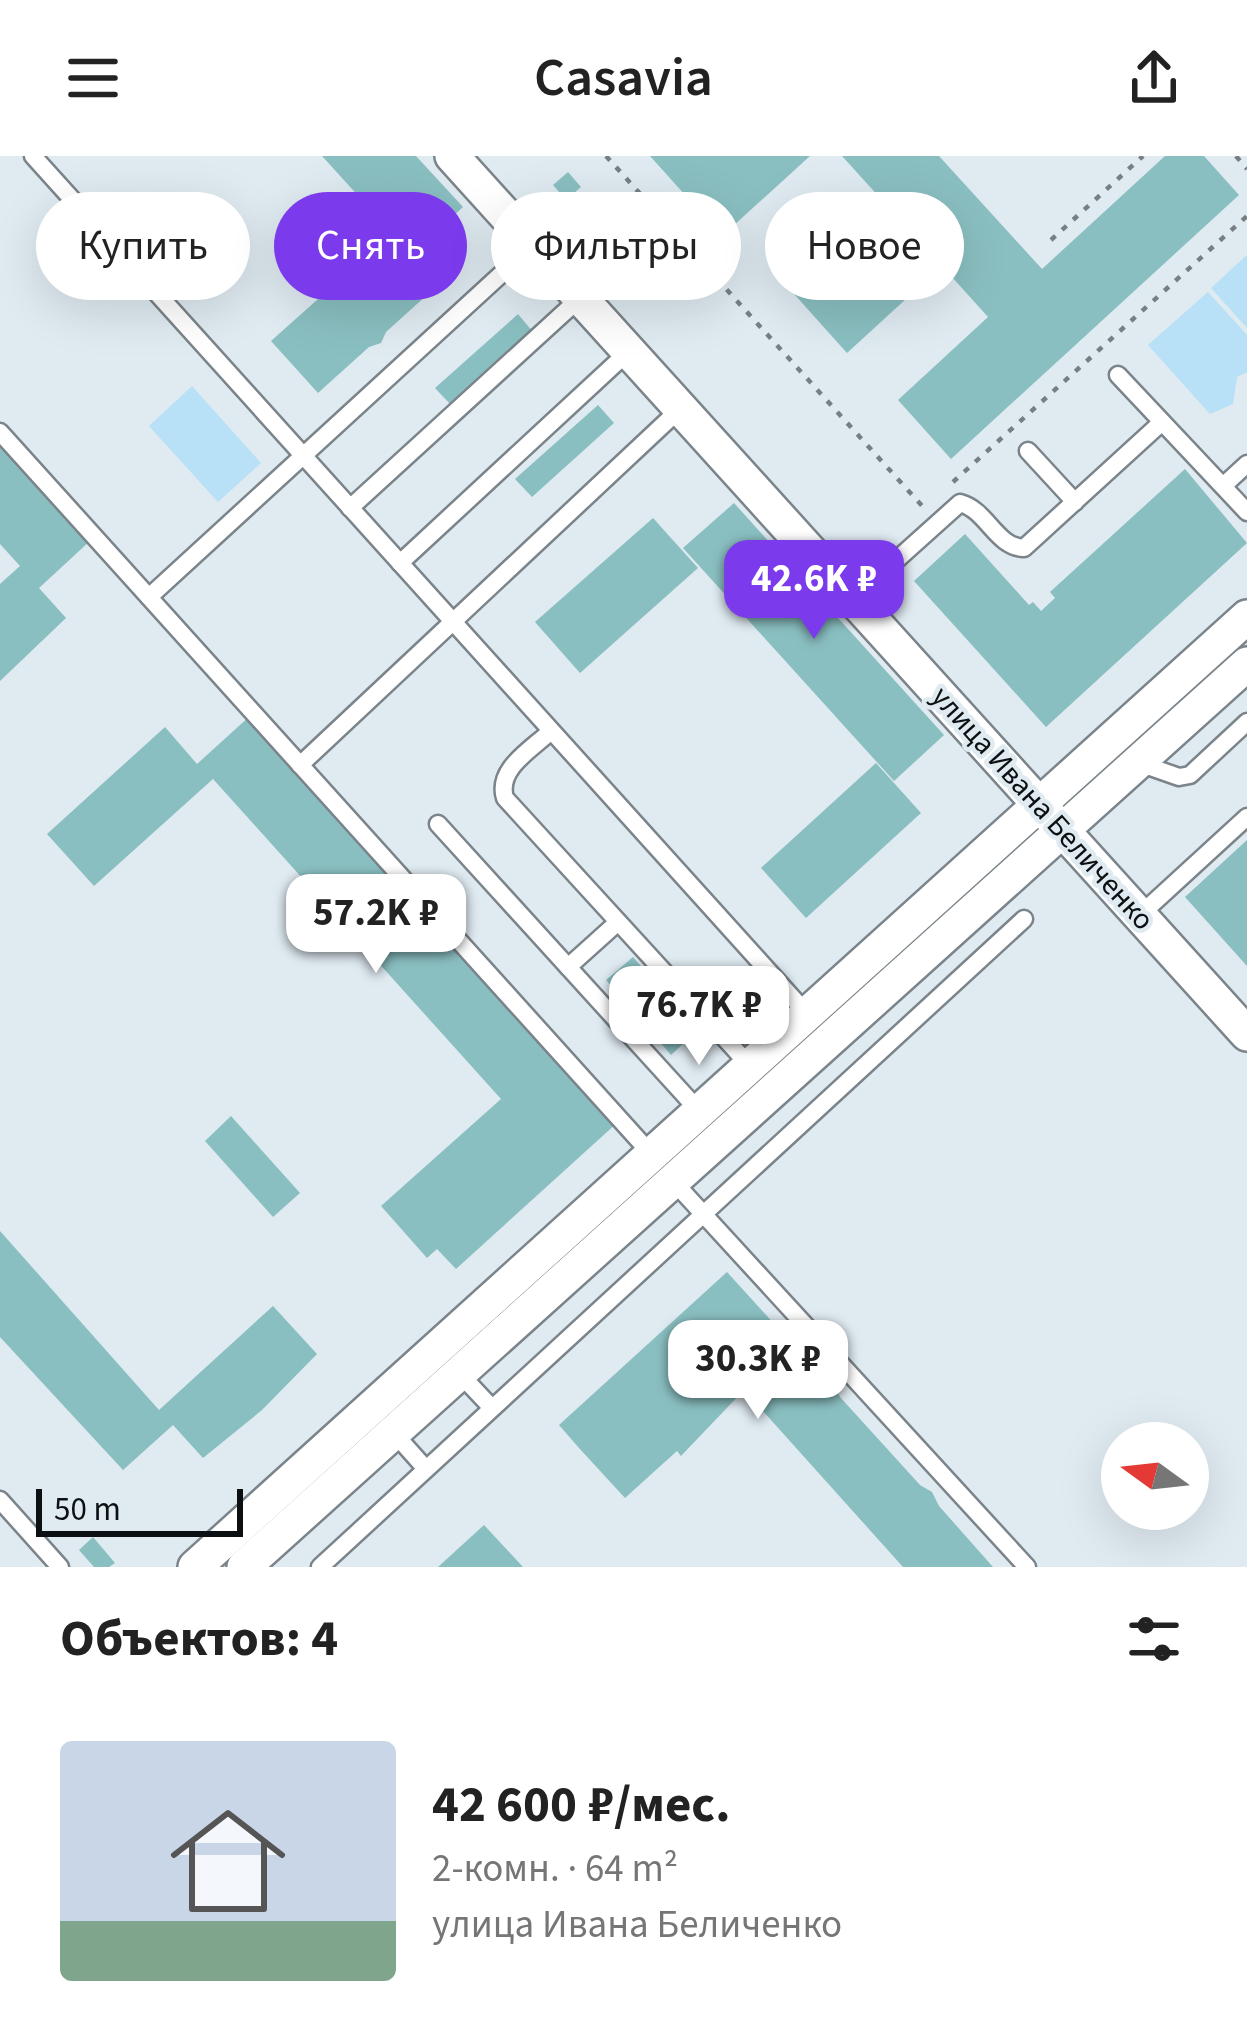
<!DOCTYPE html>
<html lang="ru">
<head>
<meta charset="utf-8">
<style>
	:root { --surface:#fff; --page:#f2f2f2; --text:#222; --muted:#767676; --accent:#7c3aed }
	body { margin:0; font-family:"Source Sans 3",sans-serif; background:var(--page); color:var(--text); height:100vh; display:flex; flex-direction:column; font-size:45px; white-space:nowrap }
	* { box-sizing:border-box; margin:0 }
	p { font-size:39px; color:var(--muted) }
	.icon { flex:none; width:66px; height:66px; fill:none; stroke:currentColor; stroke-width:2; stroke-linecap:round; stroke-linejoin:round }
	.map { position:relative; height:1411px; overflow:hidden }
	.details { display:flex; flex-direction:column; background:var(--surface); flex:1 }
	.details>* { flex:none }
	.top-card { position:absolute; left:36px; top:36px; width:1176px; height:108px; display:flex; gap:24px }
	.needle { width:78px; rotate:285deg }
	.tools { position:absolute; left:1101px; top:1266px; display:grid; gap:24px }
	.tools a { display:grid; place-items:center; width:108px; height:108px; border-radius:50%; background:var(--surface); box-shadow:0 12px 48px #0002; font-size:60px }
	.scale { position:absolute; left:36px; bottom:30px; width:207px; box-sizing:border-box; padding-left:12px; border:6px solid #0c1012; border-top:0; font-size:33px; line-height:42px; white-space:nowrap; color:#0c1012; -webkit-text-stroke:9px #dfeaf1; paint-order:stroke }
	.price { position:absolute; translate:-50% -102px; padding:0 27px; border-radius:24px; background:#fff; color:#222; font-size:39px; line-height:78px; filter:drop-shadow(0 3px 6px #0008) }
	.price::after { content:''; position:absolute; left:50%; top:72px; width:36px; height:27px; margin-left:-18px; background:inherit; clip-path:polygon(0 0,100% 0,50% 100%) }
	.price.selected { background:var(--accent); color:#fff }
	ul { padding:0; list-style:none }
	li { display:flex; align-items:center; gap:36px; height:300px; padding:0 60px }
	li span { display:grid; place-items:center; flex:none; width:336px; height:240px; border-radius:12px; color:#555 }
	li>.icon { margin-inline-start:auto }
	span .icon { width:144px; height:144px; fill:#fffc; stroke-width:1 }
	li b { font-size:51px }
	h2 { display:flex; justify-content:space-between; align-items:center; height:144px; padding:0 60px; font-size:51px }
	.chip { padding:0 42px; border-radius:54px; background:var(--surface); box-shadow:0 12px 48px #0002; font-size:42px; line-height:108px }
	.chip.selected { background:var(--accent); color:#fff }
	header { display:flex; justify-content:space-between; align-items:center; height:156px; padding:0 60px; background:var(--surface); font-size:54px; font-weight:600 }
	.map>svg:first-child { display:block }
</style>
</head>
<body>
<header><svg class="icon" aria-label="menu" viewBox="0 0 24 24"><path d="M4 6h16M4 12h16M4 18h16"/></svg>Casavia<svg class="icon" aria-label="share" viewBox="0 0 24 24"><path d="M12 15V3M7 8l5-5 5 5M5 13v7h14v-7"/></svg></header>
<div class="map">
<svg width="1247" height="1411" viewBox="0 0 1247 1411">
	<rect width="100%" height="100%" fill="#dfeaf1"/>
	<g fill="#b8e0f7">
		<path d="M1247,99V172L1211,132Z"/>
		<path d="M1208,136L1247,179V216L1237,221L1233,248L1210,258L1148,189Z"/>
		<path d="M192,230L261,307L218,346L149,270Z"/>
	</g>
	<g fill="#8abfc1">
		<path d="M322,0H416L463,51L411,99L438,129L386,176L381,187L369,191L318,237L271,185L392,77Z"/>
		<path d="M650,0H810L722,80Z"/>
		<path d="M842,0H939L1042,113L1165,0H1204L1239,39L951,303L898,244L988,161L942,110L847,197L786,129L881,43Z"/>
		<path d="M568,16L581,31L566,44L553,29Z"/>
		<path d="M518,158L533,176L451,249L435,232Z"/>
		<path d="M598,249L614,267L532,341L515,323Z"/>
		<path d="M0,284L91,384L39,432L66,462L0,525V428L20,410L0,388Z"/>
		<path d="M1185,313L1247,387L1046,571L914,425L965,378L1029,449L1033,446L1041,455L1055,442L1050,436Z"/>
		<path d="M734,347L944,579L894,625L683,392Z"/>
		<path d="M653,362L698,412L580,517L535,466Z"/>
		<path d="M251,559L618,966L456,1113L437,1093L427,1102L381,1050L501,943L213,623L94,730L47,678L165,571L197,608Z"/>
		<path d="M876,607L921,657L806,762L761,712Z"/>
		<path d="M1247,684V810L1185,741Z"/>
		<path d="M633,801L697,875L671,899L606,824Z"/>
		<path d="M231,960L300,1037L273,1061L205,985Z"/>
		<path d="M0,1075L159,1254L273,1150L317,1198L262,1254L203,1302L173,1269L123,1314L0,1181Z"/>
		<path d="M727,1116L815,1213L832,1222L840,1241L920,1329L932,1336L939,1350L993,1411H903L744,1234L681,1300L677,1295L625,1342L579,1292L559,1269Z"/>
		<path d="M484,1369L523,1411H438Z"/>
		<path d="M93,1381L115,1407L109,1411H94L79,1394Z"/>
	</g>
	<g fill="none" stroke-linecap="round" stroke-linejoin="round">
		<defs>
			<g id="lane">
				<path d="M33,0L808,859"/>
				<path d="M1118,219L1247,356"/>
				<path d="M0,276L653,1000"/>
				<path d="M1028,295L1075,346"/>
				<path d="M1223,330L1247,308"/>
				<path d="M350,352L580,142"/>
				<path d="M400,407L629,195"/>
				<path d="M149,441L533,89"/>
				<path d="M853,443L960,347C987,354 996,391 1024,392L1162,266"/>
				<path d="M551,575C532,593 496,613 505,642L751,911"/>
				<path d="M1139,607L1179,621L1190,619L1247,566"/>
				<path d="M300,609L681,252"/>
				<path d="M438,668L700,956"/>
				<path d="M1140,759L1247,661"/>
				<path d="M568,811L618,766"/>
				<path d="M673,1025L1027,1411"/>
				<path d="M459,1217L492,1252"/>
				<path d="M393,1276L426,1313"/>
				<path d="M0,1344L60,1411"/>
				<path d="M320,1411L1024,763"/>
			</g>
			<g id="street">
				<path d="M452,0L1247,878"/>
				<path d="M195,1411L1247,461"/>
				<path d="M244,1411L1247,508"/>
			</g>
		</defs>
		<use href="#lane" stroke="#7b848a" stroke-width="21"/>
		<use href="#street" stroke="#7b848a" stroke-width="38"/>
		<g stroke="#777f83" stroke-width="4.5" stroke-dasharray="6 9" stroke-linecap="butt">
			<path d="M606,0L924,352"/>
			<path d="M1236,0L1247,13"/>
			<path d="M1051,84L1143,0"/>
			<path d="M953,326L1247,60"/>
		</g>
		<use href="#lane" stroke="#fff" stroke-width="16"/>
		<use href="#street" stroke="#fff" stroke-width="33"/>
	</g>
	<g text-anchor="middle" stroke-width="9" stroke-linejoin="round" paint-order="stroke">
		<g font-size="30" fill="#0c1012" stroke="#dfeaf1">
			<text transform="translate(1043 652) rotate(48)" y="10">улица Ивана Беличенко</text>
		</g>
	</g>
</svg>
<div class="tools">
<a><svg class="needle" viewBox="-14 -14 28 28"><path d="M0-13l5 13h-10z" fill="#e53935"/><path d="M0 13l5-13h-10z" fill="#767676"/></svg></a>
</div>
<div class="scale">50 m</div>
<b class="price selected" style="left:814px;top:486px">42.6K ₽</b>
<b class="price" style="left:376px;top:820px">57.2K ₽</b>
<b class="price" style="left:699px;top:912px">76.7K ₽</b>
<b class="price" style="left:758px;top:1266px">30.3K ₽</b>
<div class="top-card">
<a class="chip">Купить</a>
<a class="chip selected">Снять</a>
<a class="chip">Фильтры</a>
<a class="chip">Новое</a>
</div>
</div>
<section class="details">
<h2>Объектов: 4<svg class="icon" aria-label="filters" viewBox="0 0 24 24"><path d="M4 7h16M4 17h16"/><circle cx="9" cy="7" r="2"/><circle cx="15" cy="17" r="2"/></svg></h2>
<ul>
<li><span style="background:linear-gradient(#c9d6e8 75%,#7fa58c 0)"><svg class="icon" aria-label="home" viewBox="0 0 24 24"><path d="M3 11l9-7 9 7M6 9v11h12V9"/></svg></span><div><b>42 600 ₽/мес.</b><p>2-комн. · 64 m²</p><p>улица Ивана Беличенко</p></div></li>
</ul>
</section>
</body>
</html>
